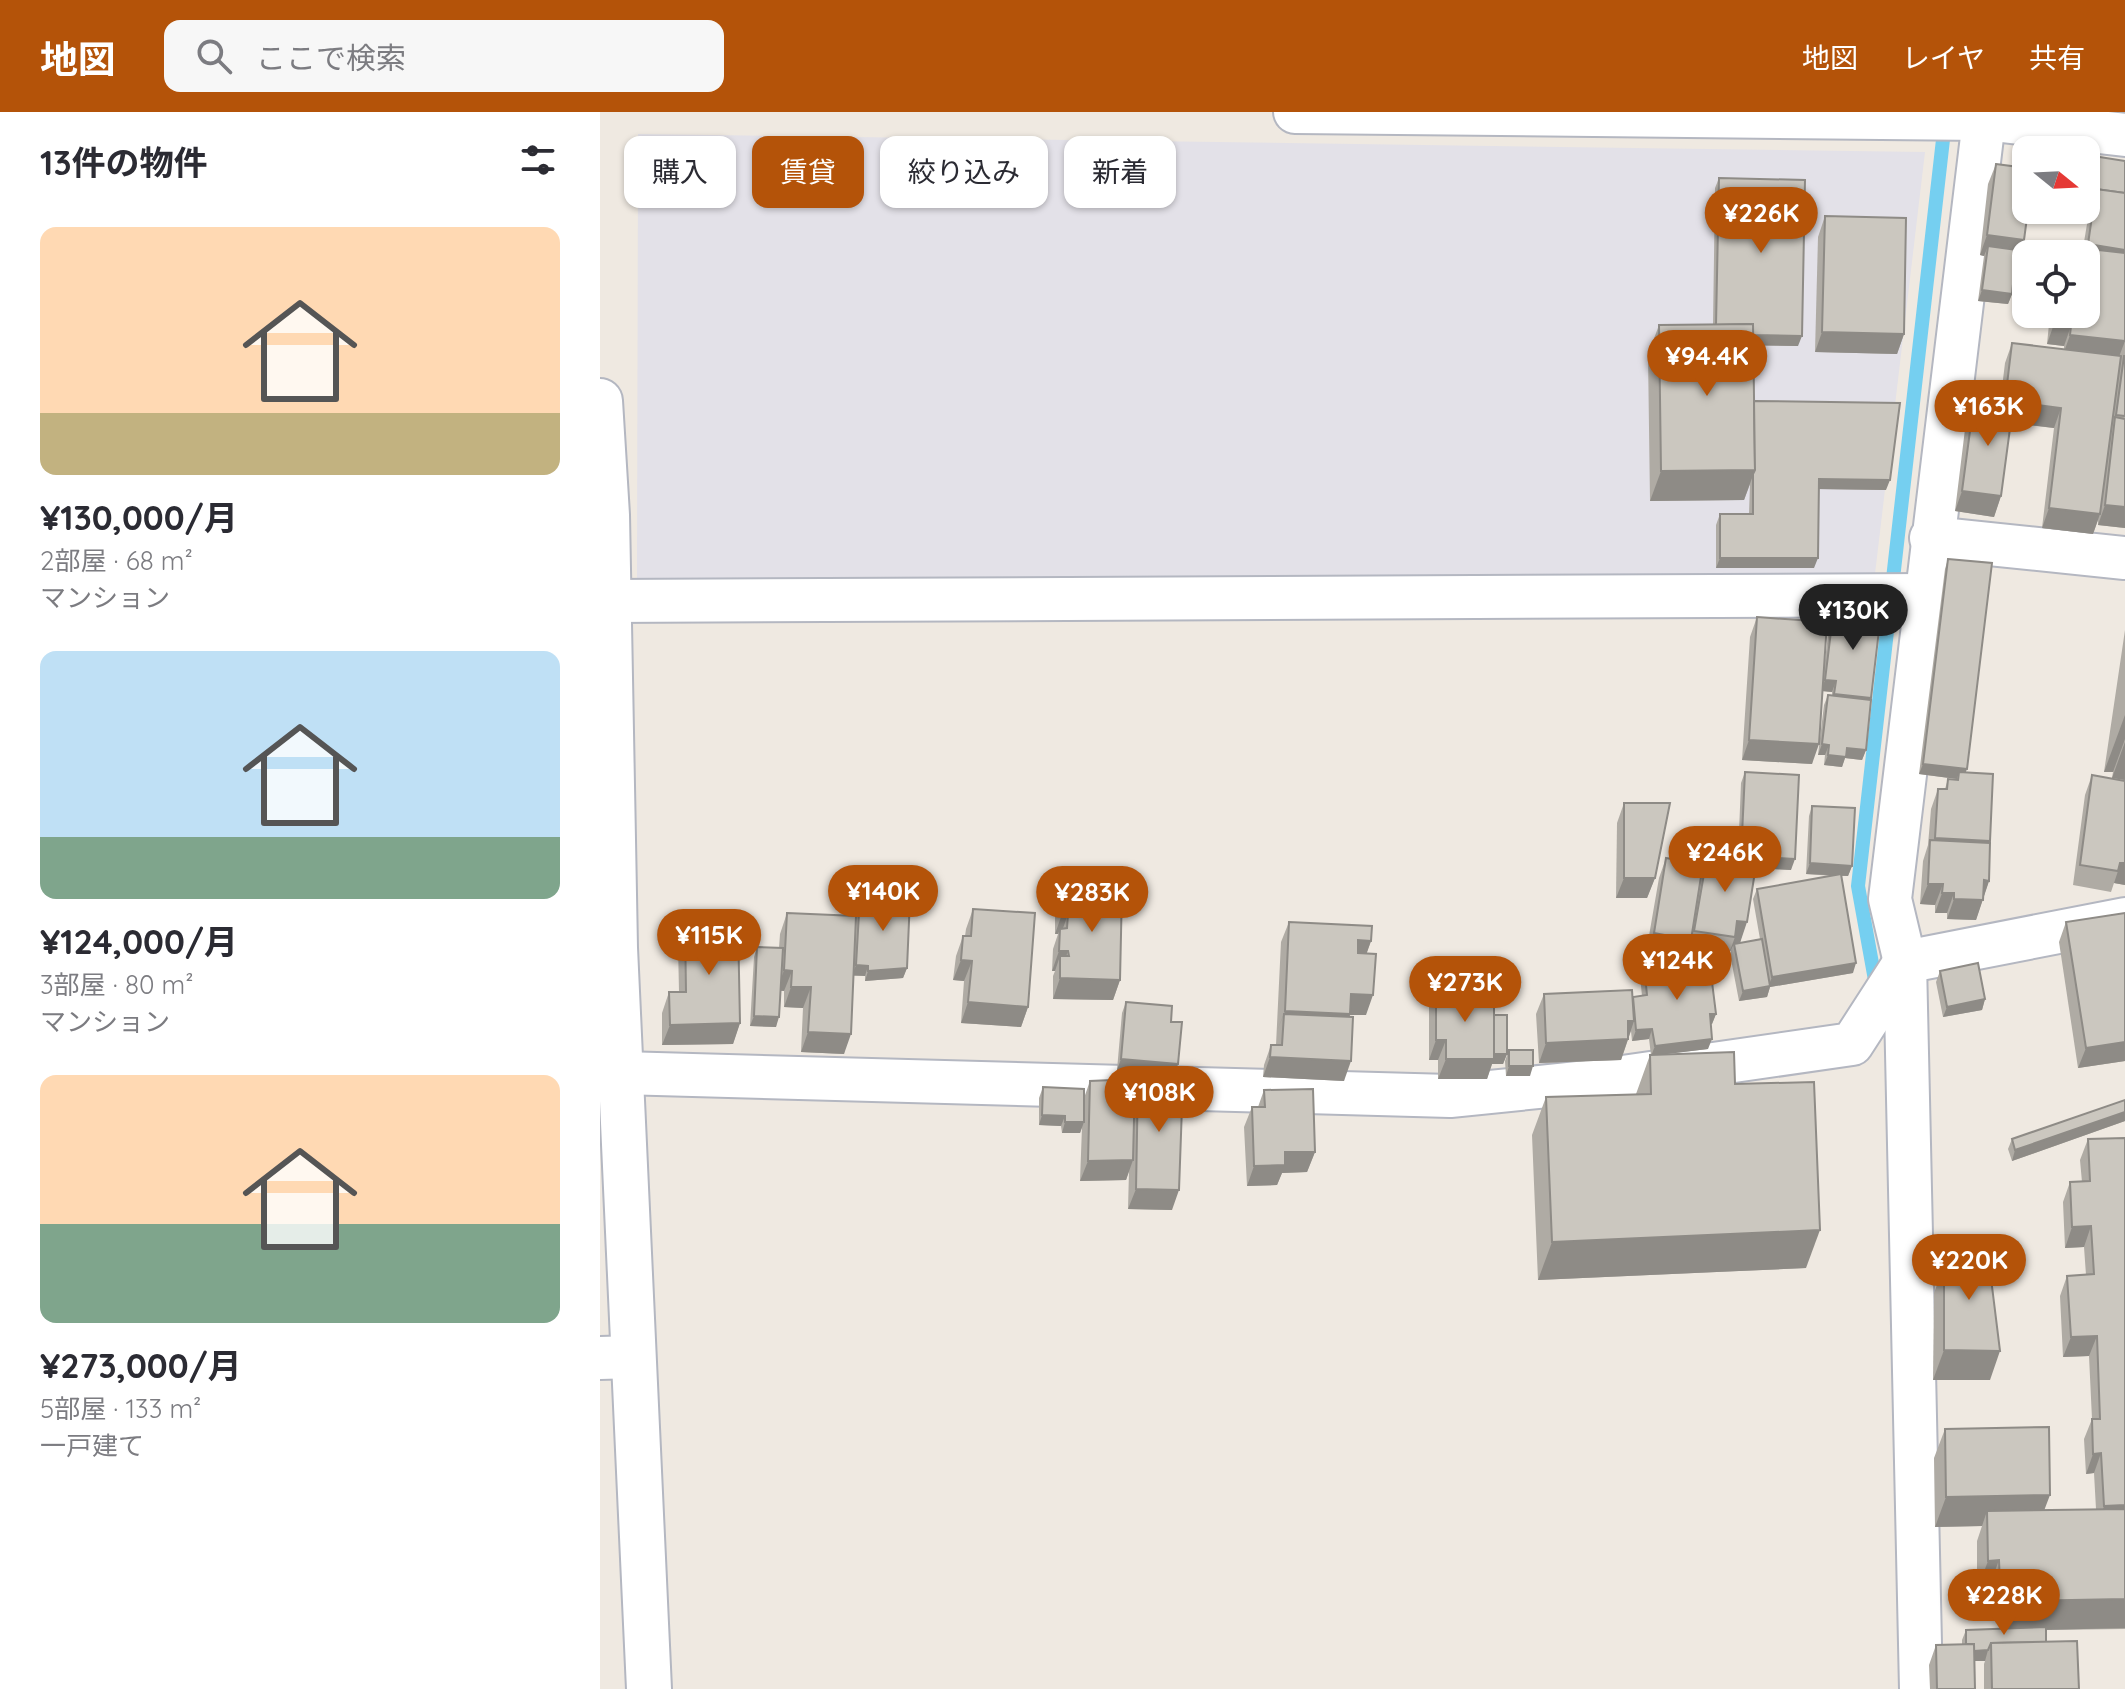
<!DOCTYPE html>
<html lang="ja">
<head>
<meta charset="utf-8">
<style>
	:root { --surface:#fff; --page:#f7f7f7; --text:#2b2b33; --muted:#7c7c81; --accent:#b45309 }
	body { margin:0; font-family:Quicksand,"Noto Sans JP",sans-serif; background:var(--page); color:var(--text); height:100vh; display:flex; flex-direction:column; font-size:30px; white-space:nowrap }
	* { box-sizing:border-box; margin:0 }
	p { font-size:26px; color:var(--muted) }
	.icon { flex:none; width:44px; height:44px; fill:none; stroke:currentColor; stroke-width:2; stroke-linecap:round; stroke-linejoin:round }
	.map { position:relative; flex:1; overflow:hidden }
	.sheet { display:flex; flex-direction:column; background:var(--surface); width:600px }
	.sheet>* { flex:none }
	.top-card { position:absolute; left:24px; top:24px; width:760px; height:72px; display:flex; gap:16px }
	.needle { width:52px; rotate:108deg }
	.buttons { position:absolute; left:1412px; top:24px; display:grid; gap:16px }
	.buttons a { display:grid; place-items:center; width:88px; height:88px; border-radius:16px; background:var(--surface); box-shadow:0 2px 6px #0004; font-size:40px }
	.price { position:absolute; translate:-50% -68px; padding:0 18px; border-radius:28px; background:var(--accent); color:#fff; font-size:26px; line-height:52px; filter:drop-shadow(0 2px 4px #0008) }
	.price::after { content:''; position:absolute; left:50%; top:48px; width:24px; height:18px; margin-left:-12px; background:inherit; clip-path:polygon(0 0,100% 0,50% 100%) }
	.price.current { background:#222; color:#fff }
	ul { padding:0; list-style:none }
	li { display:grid; align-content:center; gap:16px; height:424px; padding:0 40px }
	li span { display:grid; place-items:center; height:248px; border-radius:16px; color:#555 }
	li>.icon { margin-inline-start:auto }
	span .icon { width:144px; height:144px; fill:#fffc; stroke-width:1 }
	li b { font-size:34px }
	h2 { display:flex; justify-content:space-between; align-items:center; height:96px; padding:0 40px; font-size:34px }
	.chip { padding:0 28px; border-radius:16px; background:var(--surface); box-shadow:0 2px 6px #0004; font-size:28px; line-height:72px }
	.chip.current { background:var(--accent); color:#fff }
	header { display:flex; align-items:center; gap:48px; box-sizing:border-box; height:112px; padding:0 40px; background:var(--accent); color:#fff }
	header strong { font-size:38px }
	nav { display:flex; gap:44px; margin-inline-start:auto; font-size:28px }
	.search { width:560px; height:72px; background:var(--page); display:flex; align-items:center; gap:20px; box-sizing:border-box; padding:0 28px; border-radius:16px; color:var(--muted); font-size:30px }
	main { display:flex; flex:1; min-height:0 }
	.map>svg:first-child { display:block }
</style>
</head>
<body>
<header>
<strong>地図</strong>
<div class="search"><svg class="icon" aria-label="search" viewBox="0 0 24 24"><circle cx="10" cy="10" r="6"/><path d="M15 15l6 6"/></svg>ここで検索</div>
<nav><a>地図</a><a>レイヤ</a><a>共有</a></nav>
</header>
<main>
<section class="sheet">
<h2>13件の物件<svg class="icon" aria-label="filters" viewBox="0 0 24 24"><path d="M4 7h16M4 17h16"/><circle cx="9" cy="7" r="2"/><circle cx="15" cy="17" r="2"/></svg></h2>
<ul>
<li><span style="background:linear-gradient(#ffd9b3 75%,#c2b280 0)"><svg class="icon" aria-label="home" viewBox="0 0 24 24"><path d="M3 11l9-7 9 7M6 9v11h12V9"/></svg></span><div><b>¥130,000/月</b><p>2部屋 · 68 m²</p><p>マンション</p></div></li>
<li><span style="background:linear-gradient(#bfe0f5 75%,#7fa58c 0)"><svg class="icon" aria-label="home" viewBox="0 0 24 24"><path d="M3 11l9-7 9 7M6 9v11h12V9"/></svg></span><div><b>¥124,000/月</b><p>3部屋 · 80 m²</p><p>マンション</p></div></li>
<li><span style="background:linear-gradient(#ffd9b3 60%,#7fa58c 0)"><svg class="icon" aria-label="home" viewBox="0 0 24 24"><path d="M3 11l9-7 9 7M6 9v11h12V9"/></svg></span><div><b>¥273,000/月</b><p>5部屋 · 133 m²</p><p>一戸建て</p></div></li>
</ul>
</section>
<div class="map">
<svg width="1525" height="1577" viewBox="0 0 1525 1577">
	<rect width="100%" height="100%" fill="#efe9e1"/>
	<path fill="#e3e1e8" d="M38,22L1325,40L1275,462L37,467Z"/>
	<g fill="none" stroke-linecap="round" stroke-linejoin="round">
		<path stroke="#75cff0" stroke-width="14" d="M1277,879L1258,774L1345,10"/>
		<defs>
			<g id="street">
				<path d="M695,0L1384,7L1525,23"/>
				<path d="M1331,426L1525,446"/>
				<path d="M7,489L1327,483"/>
				<path d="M21,961L850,984L988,970L1252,932L1305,850L1525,807"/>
				<path d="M0,1246L34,1245"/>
				<path d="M1321,1577L1305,850L1290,787L1385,0"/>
			</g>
			<path id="secondary" d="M0,289L7,403L15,836L49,1577"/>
		</defs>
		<use href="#street" stroke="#b4b7c1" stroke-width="46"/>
		<use href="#secondary" stroke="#b4b7c1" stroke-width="48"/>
		<use href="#street" stroke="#fff" stroke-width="42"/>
		<use href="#secondary" stroke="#fff" stroke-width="44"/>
	</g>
	<g fill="#afaba4">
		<path d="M1486,45L1525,49V416L1498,413V408L1493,422L1442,416L1454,316L1411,311L1401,384L1394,405L1355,399L1366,309L1374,289L1400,292L1405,251L1412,231L1464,237V234L1447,232L1450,202H1486V142H1460L1463,134L1483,136L1490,94Z"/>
		<path d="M1396,52L1424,128L1421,138L1418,173H1413L1412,182L1408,192L1378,189L1384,144L1380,143L1388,72Z"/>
		<path d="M1119,66L1198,234L1153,233L1154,290L1286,378L1219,377L1214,456H1116V413L1120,402H1149L1150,372L1144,388L1050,389L1048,243L1059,213H1113L1115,76Z"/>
		<path d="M1225,104L1304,222L1297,242L1215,240L1218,125Z"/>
		<path d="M1348,447L1366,661L1390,729L1389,769L1376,808L1347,807V801H1335V793L1320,792L1323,749L1328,733L1331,697L1338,677H1345L1348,667L1356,668L1357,667L1319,662L1345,457Z"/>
		<path d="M1234,495L1271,588L1266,638L1262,648L1245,646L1242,655L1224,653L1225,643H1218L1224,593L1228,583H1232V580L1223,579L1212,652L1142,648L1150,525L1157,505L1224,557L1230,506Z"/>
		<path d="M1525,518V668L1512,666L1513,660H1504Z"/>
		<path d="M1145,660L1191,758L1156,756L1140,831L1160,827L1153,787L1157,777L1234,764L1206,762L1209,704L1212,694L1252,754L1248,764H1241L1253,861L1170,875L1167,885L1139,889L1130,842L1131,839H1130L1125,855L1110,852L1116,902L1112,912H1110L1108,937L1065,942L1135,972L1206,1156L938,1168L932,1023L946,985L1036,982L1050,943H1051L1049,927L1032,929L1031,919L1021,948L939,951L936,902L944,882L1033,885L1042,884L1040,864L1044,854L1088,849L1046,841L1059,766L1066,746L1103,752L1108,739L1138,744L1141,671Z"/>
		<path d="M1492,663L1525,669V773L1514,771L1511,780L1473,773L1485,683Z"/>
		<path d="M1024,691L1055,766L1047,786H1016L1017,711Z"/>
		<path d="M462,776L520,868L513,888L453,887V864L455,859H452L453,837L458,822H455V796Z"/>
		<path d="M260,784L307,856L303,866L265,869V864H254L244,942L201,940L203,896L184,895V879H180L176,915L150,914L154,845L157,835L179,836L180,822L187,801L256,804V794Z"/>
		<path d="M373,797L428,895L421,915L361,911L364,869L353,868L356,844L363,824H365L366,817Z"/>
		<path d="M1525,801V949L1478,956L1459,830L1466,810Z"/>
		<path d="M689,810L771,829L766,842V903H750L749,905L744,969L663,965L664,953L671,933H676L681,830Z"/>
		<path d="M85,813L140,911L133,932L62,933V901L69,880H79L78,833Z"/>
		<path d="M1340,859L1385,887L1382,898L1343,905L1336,870Z"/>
		<path d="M836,875L872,888L907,942L903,952H892L887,967H838V948H829V895Z"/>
		<path d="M526,890L571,910L578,952L575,962L517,958L522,901Z"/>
		<path d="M909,938L930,964H906L905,949Z"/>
		<path d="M538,966L572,1098L528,1097L529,1059L526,1068L480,1069L482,1015L480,1021H462L461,1014L439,1013V986L443,975L484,986L490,969L535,977Z"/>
		<path d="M664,978L715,1040L707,1060L682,1061L677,1073L647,1074L644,1015L652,995H658Z"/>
		<path d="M1525,988V1009L1412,1049L1408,1037L1412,1027Z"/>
		<path d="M1525,1026V1517L1446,1518V1530L1479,1577H1384V1552L1385,1549H1374L1375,1577H1330L1329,1553L1336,1533L1362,1532V1528L1366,1518L1401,1517V1502H1389L1388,1478H1377V1429L1382,1414L1335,1415L1334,1346L1345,1317L1444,1398L1496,1397L1494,1361L1486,1362L1484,1327L1492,1307L1489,1244L1463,1245L1460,1184L1467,1164L1486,1163L1484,1135L1465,1136L1463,1090L1470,1070H1482L1480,1048L1488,1027Z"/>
		<path d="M1351,1134L1390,1268H1333L1334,1181Z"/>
	</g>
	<g fill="#8e8b86">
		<path d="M1486,83L1494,84L1490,94H1486Z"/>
		<path d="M1387,123L1424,128L1417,148L1388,134L1384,144L1380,143Z"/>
		<path d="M1488,132L1525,138V157L1485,142Z"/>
		<path d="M1414,162L1422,163L1418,173H1410Z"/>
		<path d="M1382,178L1412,182L1408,192L1378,189Z"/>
		<path d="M1454,212L1471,214L1464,234L1447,232Z"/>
		<path d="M1222,220L1304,222L1297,242L1215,240Z"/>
		<path d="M1116,222L1202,224L1198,234L1112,233Z"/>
		<path d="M1470,223L1525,229L1517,250L1463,243Z"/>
		<path d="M1405,289L1461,296L1454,316L1398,309Z"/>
		<path d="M1155,358L1144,388L1050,389L1061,359Z"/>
		<path d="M1219,367L1290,368L1286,378L1215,377Z"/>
		<path d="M1362,379L1401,384L1394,405L1355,399Z"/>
		<path d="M1505,393L1525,395V416L1498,413Z"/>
		<path d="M1449,396L1500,402L1493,422L1442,416Z"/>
		<path d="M1120,446H1218L1214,456H1116Z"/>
		<path d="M1225,568L1236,569L1232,580L1221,579Z"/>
		<path d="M1234,582L1271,586L1268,596L1231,592Z"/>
		<path d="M1525,603V627L1513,660H1504Z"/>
		<path d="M1149,628L1219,632L1212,652L1142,648Z"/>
		<path d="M1525,630V668L1512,666Z"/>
		<path d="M1222,632L1229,633L1225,643H1218Z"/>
		<path d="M1247,636L1266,638L1262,648L1245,646L1242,655L1224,653L1228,643Z"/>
		<path d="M1323,652L1367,657L1363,667L1359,660L1357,667L1319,662Z"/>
		<path d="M1335,726L1390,729L1382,749L1329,741Z"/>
		<path d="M1141,745L1195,747L1191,758L1137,755Z"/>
		<path d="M1210,751L1252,754L1248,764L1206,762Z"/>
		<path d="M1520,751H1525V773L1514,771L1518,759Z"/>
		<path d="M1024,766H1055L1047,786H1016Z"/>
		<path d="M1384,768L1389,769L1376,808L1347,807L1354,787Z"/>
		<path d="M1328,772H1343L1335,793L1320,792Z"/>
		<path d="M1342,781H1354L1347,801H1335Z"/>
		<path d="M462,802H468L461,822L460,817L458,822H455Z"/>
		<path d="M1137,809L1147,810L1137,840L1134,832L1130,839L1135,825Z"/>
		<path d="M758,828L771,829L764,849L750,848Z"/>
		<path d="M459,839H468L461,859L460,844L455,859H452Z"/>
		<path d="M361,848L372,849L364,869L353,868Z"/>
		<path d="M1256,851L1253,861L1170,875L1167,885L1139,889L1143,879L1168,875L1172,865Z"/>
		<path d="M256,853L268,854L265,864L252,863Z"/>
		<path d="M307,856L303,866L265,869L268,859Z"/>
		<path d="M184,858L192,859L184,879L177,878Z"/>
		<path d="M460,866L520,868L513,888L453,887Z"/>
		<path d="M191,875H211L203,896L184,895Z"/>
		<path d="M751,882L773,883L766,903H750L743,923L684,902L677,919L685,899Z"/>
		<path d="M1385,887L1382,898L1343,905L1347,895Z"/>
		<path d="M368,890L428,895L421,915L361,911Z"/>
		<path d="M1110,902H1116L1112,912L1106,913Z"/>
		<path d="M154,904L179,905L176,915L150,914Z"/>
		<path d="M1028,909H1034L1021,948L939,951L946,931Z"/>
		<path d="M140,911L133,932L62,933L70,913Z"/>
		<path d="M1052,917L1049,927L1032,929L1036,918Z"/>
		<path d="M208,920L251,922L244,942L201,940Z"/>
		<path d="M1112,927L1108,937L1051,944L1055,934Z"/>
		<path d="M836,928H846L838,948H829Z"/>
		<path d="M1525,930V949L1478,956L1486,936Z"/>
		<path d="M894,942H907L903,952H892L887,967H838L846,947Z"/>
		<path d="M670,945L751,949L744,969L663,965Z"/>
		<path d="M521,947L578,952L575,962L517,958Z"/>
		<path d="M909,954H933L930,964H906Z"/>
		<path d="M1525,1000V1009L1412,1049L1415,1038Z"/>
		<path d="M442,1003L465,1004L461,1014L439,1013Z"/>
		<path d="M465,1010H484L480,1021H462Z"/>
		<path d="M685,1040H715L707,1060L682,1061L677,1073L647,1074L654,1054Z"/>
		<path d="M533,1048L526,1068L480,1069L488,1049Z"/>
		<path d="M536,1077L579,1078L572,1098L528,1097Z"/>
		<path d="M1491,1114L1484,1135L1465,1136L1472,1115Z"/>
		<path d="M1220,1118L1206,1156L938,1168L952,1130Z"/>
		<path d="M1497,1224L1489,1244L1463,1245L1471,1225Z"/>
		<path d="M1344,1238L1400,1239L1390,1268H1333Z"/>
		<path d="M1501,1341L1494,1361L1486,1362L1493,1342Z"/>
		<path d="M1450,1383L1439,1412L1387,1399L1382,1414L1335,1415L1346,1385Z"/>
		<path d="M1525,1393V1413L1497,1415L1504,1394Z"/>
		<path d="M1399,1448L1388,1478H1377L1388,1449Z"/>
		<path d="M1400,1473H1411L1401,1502H1389Z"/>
		<path d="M1525,1487V1516L1401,1519L1412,1489Z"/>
		<path d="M1388,1538L1385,1549H1363L1367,1539Z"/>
	</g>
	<g fill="#cbc7bf" stroke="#8e8b86" stroke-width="2">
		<path d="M1487,43L1525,49V81L1496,77L1494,84L1486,83Z"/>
		<path d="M1396,52L1426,56V98H1428L1424,128L1387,123Z"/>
		<path d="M1119,66L1205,68L1202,224L1153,223V212L1116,213Z"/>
		<path d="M1496,77L1525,81V138L1488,132Z"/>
		<path d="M1225,104L1306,106L1304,222L1222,220Z"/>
		<path d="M1388,134L1424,139L1422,163L1414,162L1412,182L1382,178Z"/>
		<path d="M1463,134L1525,141V229L1470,223L1471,214L1454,212L1455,202H1486V142H1462Z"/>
		<path d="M1153,212L1155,358L1061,359L1059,213Z"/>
		<path d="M1412,231L1521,244L1500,402L1449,396L1461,296L1405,289Z"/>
		<path d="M1524,244H1525V304L1516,303Z"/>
		<path d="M1154,289L1300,291L1290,368L1219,367L1218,446H1120V402H1153V362L1155,358Z"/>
		<path d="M1374,289L1413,294L1401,384L1362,379Z"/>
		<path d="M1515,305L1525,307V395L1505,393Z"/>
		<path d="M1348,447L1392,451L1367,657L1323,652Z"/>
		<path d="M1234,495L1281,501L1271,586L1234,582L1236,569L1225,568Z"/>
		<path d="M1157,505L1227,510L1219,632L1149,628Z"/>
		<path d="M1228,583L1271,588L1266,638L1247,636L1246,645L1228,643L1229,633L1222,632Z"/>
		<path d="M1145,660L1199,663L1195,747L1141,744Z"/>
		<path d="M1359,660L1393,662L1390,729L1335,726L1338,677H1347L1348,667L1358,668Z"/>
		<path d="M1492,663L1525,669V751H1520L1518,759L1480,753Z"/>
		<path d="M1024,691H1070L1055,766H1024Z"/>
		<path d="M1212,694L1255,696L1252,754L1210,751Z"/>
		<path d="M1330,728L1390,731L1389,769L1384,768L1383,788L1354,787V781H1342L1343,772H1328Z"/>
		<path d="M1108,739L1157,747L1147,810L1137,809L1135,825L1094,819Z"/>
		<path d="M1066,746L1103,752L1091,828L1054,821Z"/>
		<path d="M1241,762L1256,851L1172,865L1157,777Z"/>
		<path d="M462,776L522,777L520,868L460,866V844H469L468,839H459L460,817L467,816L468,802H462Z"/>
		<path d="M260,784L310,786L307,856L268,859V854L256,853Z"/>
		<path d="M373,797L435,801L428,895L368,890L372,849L361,848L363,824H371Z"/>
		<path d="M187,801L256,804L251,922L208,920L211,875H191L192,859L184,858Z"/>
		<path d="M1525,801V930L1486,936L1466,810Z"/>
		<path d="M689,810L772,814L771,829L758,828V841L776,842L773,883L751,882L750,902L685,899Z"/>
		<path d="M138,812L140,911L70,913L69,880H86L85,813Z"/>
		<path d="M1162,827L1170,874L1143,879L1134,832Z"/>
		<path d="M157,835L183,836L179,905L154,904Z"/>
		<path d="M1109,846L1116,902H1110L1112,927L1055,934L1052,917L1036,918L1033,885L1047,883L1044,854Z"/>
		<path d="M1378,851L1385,887L1347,895L1340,859Z"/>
		<path d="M872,874V888H894V947H846V928H836V875Z"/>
		<path d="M1032,878L1034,909H1028V927L946,931L944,882Z"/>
		<path d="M526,890L572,894L571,910H582L578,952L521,947Z"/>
		<path d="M684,902L753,905L751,949L670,945L671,933H682Z"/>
		<rect x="894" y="903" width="13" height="39"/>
		<rect x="909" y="938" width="24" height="16"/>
		<path d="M1134,940L1135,972L1214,970L1220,1118L952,1130L946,985L1051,982L1050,943Z"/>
		<path d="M538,966L583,967L579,1078L536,1077Z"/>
		<path d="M535,967L533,1048L488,1049L490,969Z"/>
		<path d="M443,975L484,977V1010H465V1004L442,1003Z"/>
		<path d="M713,977L715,1040H685V1053L654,1054L652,995H665L664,978Z"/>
		<path d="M1525,988V1000L1415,1038L1412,1027Z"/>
		<path d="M1525,1026V1393L1504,1394L1501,1341L1493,1342L1492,1307H1500L1497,1224L1471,1225L1467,1164L1494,1162L1491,1114L1472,1115L1470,1070L1490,1069L1488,1027Z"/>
		<path d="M1351,1134H1387L1400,1239L1344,1238V1151L1351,1152Z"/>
		<path d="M1449,1315L1450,1383L1346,1385L1345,1317Z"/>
		<path d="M1525,1397V1487L1412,1489L1411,1473H1400L1399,1448L1388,1449L1387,1399Z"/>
		<path d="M1446,1515V1530L1391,1531L1388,1538L1374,1539V1532H1366V1518Z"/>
		<path d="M1477,1529L1479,1577H1392L1391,1531Z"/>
		<path d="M1374,1532L1375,1577H1337L1336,1533Z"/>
	</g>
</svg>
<div class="buttons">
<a><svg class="needle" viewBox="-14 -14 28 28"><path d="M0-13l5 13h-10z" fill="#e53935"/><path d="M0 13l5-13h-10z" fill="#7c7c81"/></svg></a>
<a><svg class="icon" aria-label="locate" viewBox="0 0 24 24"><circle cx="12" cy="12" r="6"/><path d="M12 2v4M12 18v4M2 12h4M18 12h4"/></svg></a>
</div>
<b class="price" style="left:1161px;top:143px">¥226K</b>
<b class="price" style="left:1107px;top:286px">¥94.4K</b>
<b class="price" style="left:1388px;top:336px">¥163K</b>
<b class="price current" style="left:1253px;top:540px">¥130K</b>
<b class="price" style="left:1125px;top:782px">¥246K</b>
<b class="price" style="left:283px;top:821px">¥140K</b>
<b class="price" style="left:492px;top:822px">¥283K</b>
<b class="price" style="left:109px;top:865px">¥115K</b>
<b class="price" style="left:1077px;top:890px">¥124K</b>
<b class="price" style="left:865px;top:912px">¥273K</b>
<b class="price" style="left:559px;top:1022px">¥108K</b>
<b class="price" style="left:1369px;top:1190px">¥220K</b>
<b class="price" style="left:1404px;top:1525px">¥228K</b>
<div class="top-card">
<a class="chip">購入</a>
<a class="chip current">賃貸</a>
<a class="chip">絞り込み</a>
<a class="chip">新着</a>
</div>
</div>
</main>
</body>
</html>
